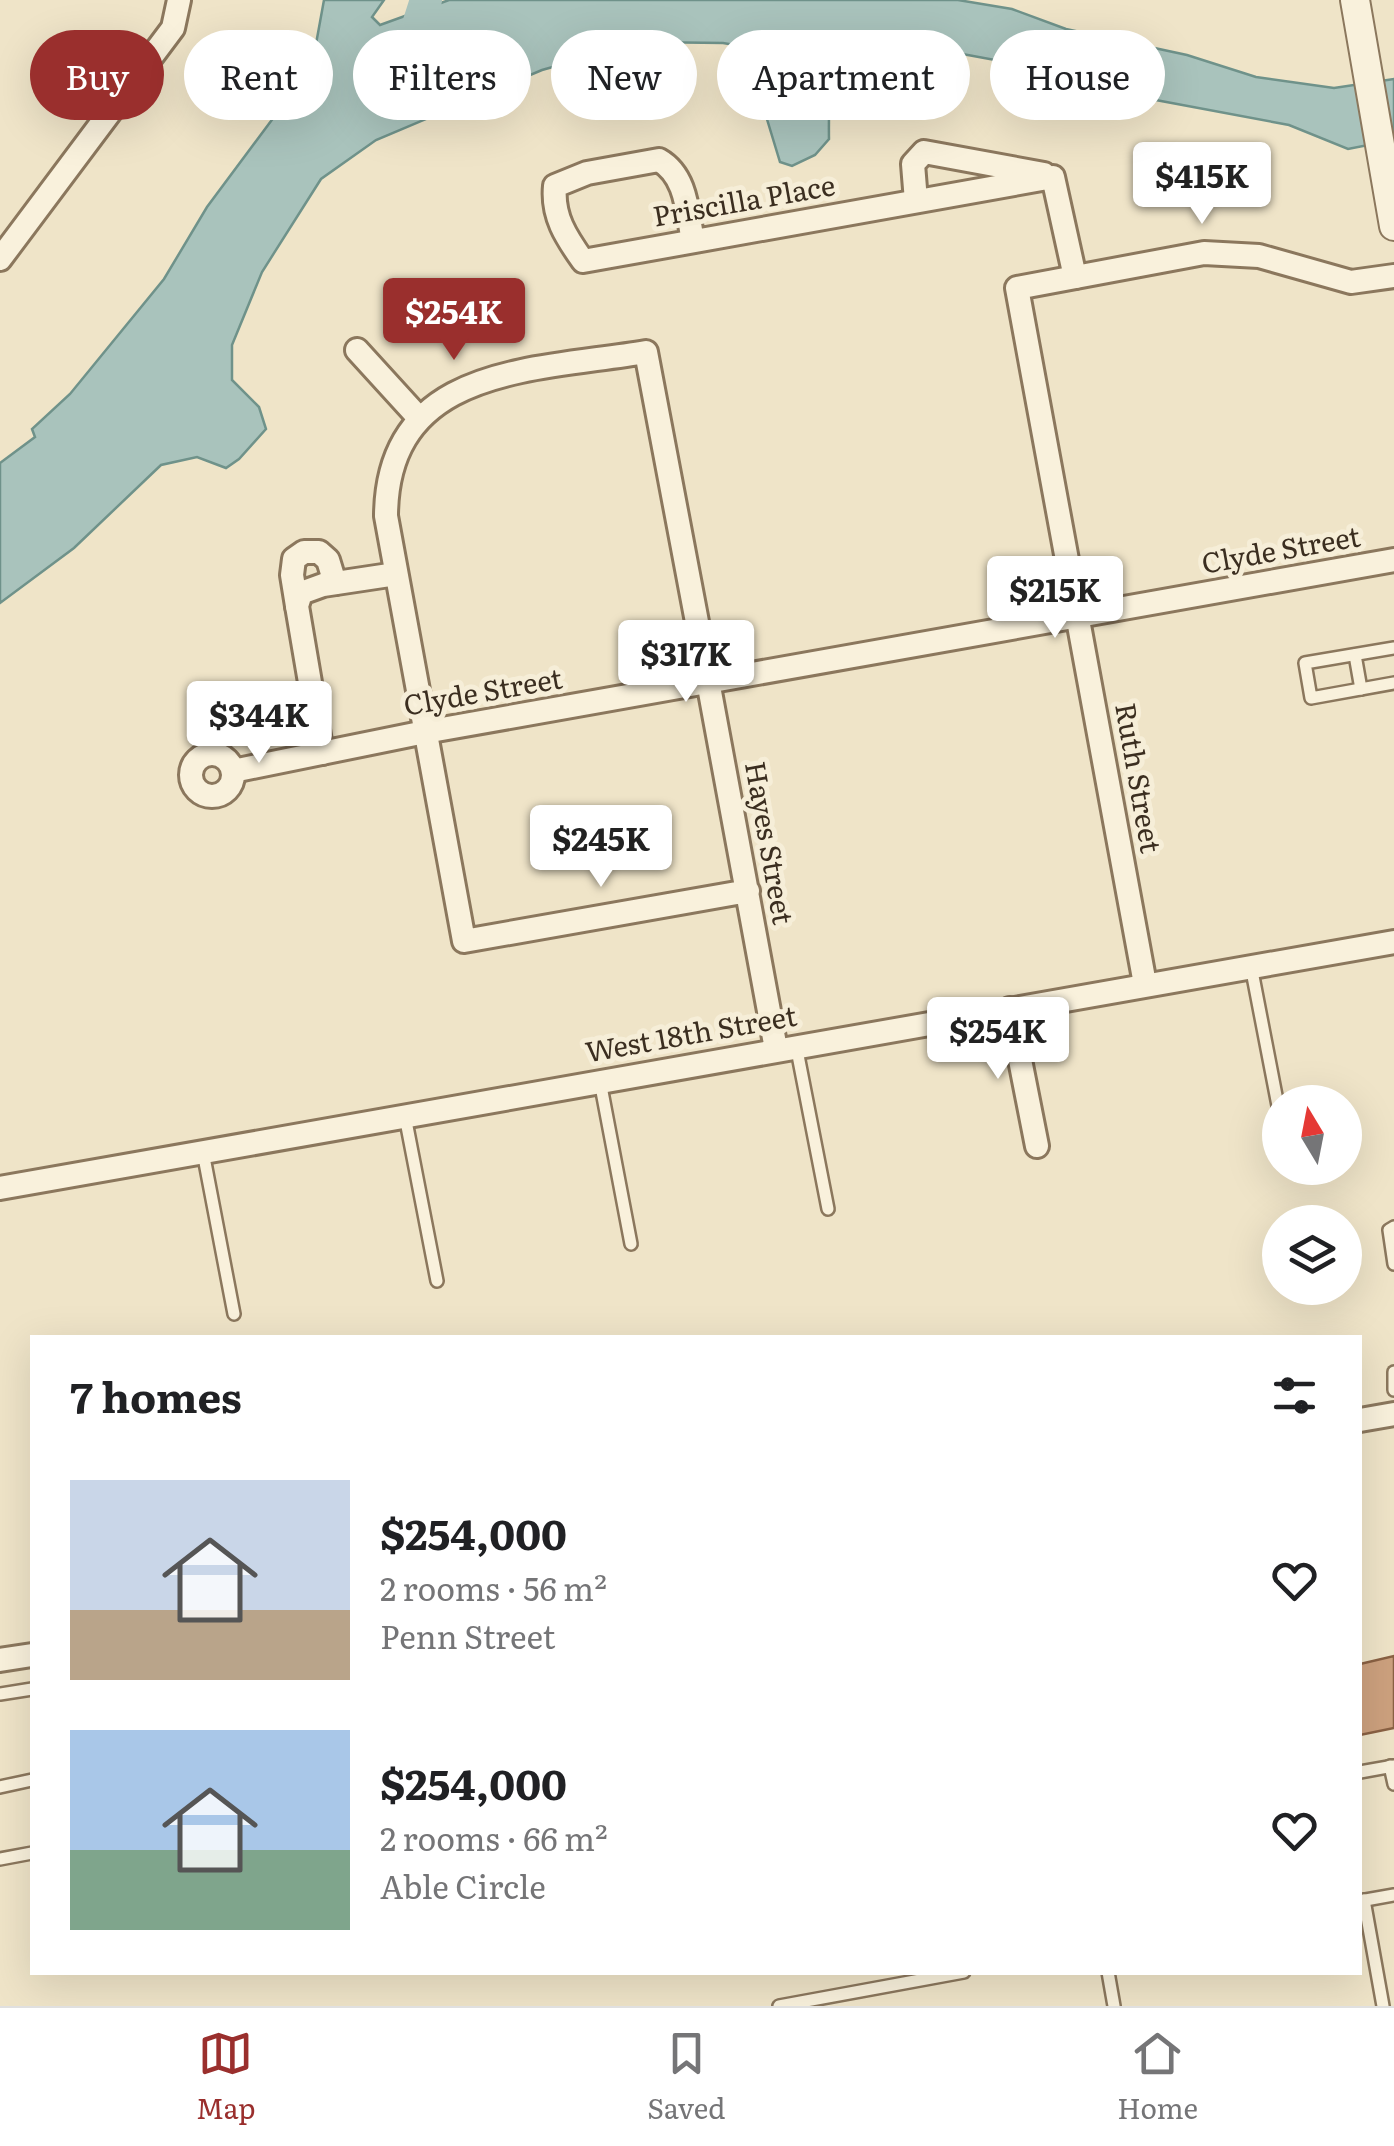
<!DOCTYPE html>
<html lang="en">
<head>
<meta charset="utf-8">
<style>
	:root { --surface:#fff; --page:#f2f2f2; --text:#202124; --muted:#757577; --line:#e0e0e0; --accent:#9a2f2d }
	body { margin:0; font-family:Literata,serif; background:var(--page); color:var(--text); height:100vh; display:flex; flex-direction:column; font-size:38px; white-space:nowrap }
	* { box-sizing:border-box; margin:0 }
	p { font-size:32px; color:var(--muted) }
	.icon { flex:none; width:55px; height:55px; fill:none; stroke:currentColor; stroke-width:2; stroke-linecap:round; stroke-linejoin:round }
	.map { position:relative; flex:1; overflow:hidden }
	.panel { position:absolute; left:30px; top:1335px; width:1332px; height:640px; display:flex; flex-direction:column; background:var(--surface); border-radius:0px; box-shadow:0 10px 40px #0002 }
	.panel>* { flex:none }
	.top-card { position:absolute; left:30px; top:30px; width:1335px; height:90px; display:flex; gap:20px }
	.needle { width:65px; rotate:350deg }
	.fabs { position:absolute; left:1262px; top:1085px; display:grid; gap:20px }
	.fabs a { display:grid; place-items:center; width:100px; height:100px; border-radius:50%; background:var(--surface); box-shadow:0 10px 40px #0002; font-size:50px }
	.price { position:absolute; translate:-50% -85px; padding:0 22px; border-radius:10px; background:#fff; color:#222; font-size:32px; line-height:65px; filter:drop-shadow(0 2px 5px #0008) }
	.price::after { content:''; position:absolute; left:50%; top:60px; width:30px; height:22px; margin-left:-15px; background:inherit; clip-path:polygon(0 0,100% 0,50% 100%) }
	.price.active { background:var(--accent); color:#fff }
	ul { padding:0; list-style:none }
	li { display:flex; align-items:center; gap:30px; height:250px; padding:0 40px }
	li span { display:grid; place-items:center; flex:none; width:280px; height:200px; border-radius:0px; color:#555 }
	li>.icon { margin-inline-start:auto }
	span .icon { width:120px; height:120px; fill:#fffc; stroke-width:1 }
	li b { font-size:42px }
	h2 { display:flex; justify-content:space-between; align-items:center; height:120px; padding:0 40px; font-size:42px }
	.tag { padding:0 35px; border-radius:45px; background:var(--surface); box-shadow:0 10px 40px #0002; font-size:35px; line-height:90px }
	.tag.active { background:var(--accent); color:#fff }
	.tabs { display:flex; justify-content:space-around; align-items:center; height:140px; border-top:2px solid var(--line); background:var(--surface); font-size:28px; color:var(--muted) }
	.tabs a { display:grid; justify-items:center; gap:5px }
	.tabs .active { color:var(--accent) }
	.map>svg:first-child { display:block }
</style>
</head>
<body>
<div class="map">
<svg width="1394" height="2006" viewBox="0 0 1394 2006">
	<rect width="100%" height="100%" fill="#efe4c8"/>
	<path fill="#a9c3bc" stroke="#6f928a" stroke-width="2.5" d="M324,0H384L372,17L380,25L449,0H958L1012,9L1066,29L1187,55L1256,77L1334,88L1394,79V140L1348,149L1289,125L1145,98L1055,71L957,53L883,46L804,45L788,49L790,55C836,67 828,99 829,139L815,155L792,166L780,162L763,106L753,48L723,43L642,42L542,70L376,140L321,179L262,272L232,345V380L259,407L266,429L239,459L226,468L197,457L161,465L74,548L0,603V463L35,437L32,429L70,394L164,279L207,207L312,66Z"/>
	<g fill="none" stroke-linecap="round" stroke-linejoin="round">
		<path stroke="#a9c3bc" stroke-width="32" d="M409,53L426,0"/>
	</g>
	<path fill="#cda17e" stroke="#8a6143" stroke-width="2.5" d="M1394,1656V1728L1360,1735V1664Z"/>
	<g fill="none" stroke-linecap="round" stroke-linejoin="round">
		<defs>
			<g id="service">
				<path d="M1394,648L1305,663L1311,698L1394,683"/>
				<path d="M1355,655L1361,689"/>
				<path d="M1251,966L1280,1116"/>
				<path d="M796,1045L828,1209"/>
				<path d="M600,1081L631,1244"/>
				<path d="M405,1116L437,1281"/>
				<path d="M203,1152L234,1314"/>
				<path d="M1299,1168H1300"/>
				<path d="M1394,1227L1389,1230L1394,1264"/>
				<path d="M1394,1372V1390"/>
				<path d="M0,1694L32,1689"/>
				<path d="M1390,1766L1394,1784"/>
				<path d="M1360,1772L1394,1766"/>
				<path d="M0,1787L32,1780"/>
				<path d="M0,1859L32,1853"/>
				<path d="M1364,1900L1383,2006"/>
				<path d="M1360,1901L1394,1895"/>
				<path d="M1108,1972L1114,2006"/>
				<path d="M779,2006L964,1972"/>
			</g>
			<g id="minor">
				<path d="M916,201L913,164L924,152L1044,174"/>
				<path d="M693,241C687,212 687,176 659,160L587,173L555,186C552,216 566,237 583,261L1053,177L1075,277"/>
				<path d="M0,259L173,28L179,0"/>
				<path d="M357,350L419,418"/>
				<path d="M297,606L292,575L294,559L304,552H319L328,560L335,583"/>
				<path d="M322,753L297,606L301,593L323,585L396,574"/>
				<circle cx="212" cy="775" r="21"/>
				<path d="M233,771L425,732L1394,560"/>
				<path d="M748,891L464,941L386,516C387,365 534,371 646,352C690,584 734,817 776,1049"/>
				<path d="M1145,984L1017,288L1204,253L1259,256L1351,282L1394,276"/>
				<path d="M1010,1009L1037,1146"/>
				<path d="M0,1188L1394,942"/>
				<path d="M1360,1420L1394,1414"/>
				<path d="M0,1660L32,1655"/>
			</g>
			<path id="tertiary" d="M1355,0L1394,226"/>
		</defs>
		<use href="#service" stroke="#8b775d" stroke-width="16"/>
		<use href="#minor" stroke="#8b775d" stroke-width="28"/>
		<use href="#tertiary" stroke="#8b775d" stroke-width="32"/>
		<use href="#service" stroke="#f9f1dc" stroke-width="11"/>
		<use href="#minor" stroke="#f9f1dc" stroke-width="22"/>
		<use href="#tertiary" stroke="#f9f1dc" stroke-width="28"/>
	</g>
	<g text-anchor="middle" stroke-width="10" stroke-linejoin="round" paint-order="stroke">
		<g font-size="28" fill="#3b2e20" stroke="#f6eed8">
			<text transform="translate(744 201) rotate(-10)" y="10">Priscilla Place</text>
			<text transform="translate(1281 550) rotate(-10)" y="10">Clyde Street</text>
			<text transform="translate(483 692) rotate(-10)" y="10">Clyde Street</text>
			<text transform="translate(1138 778) rotate(80)" y="10">Ruth Street</text>
			<text transform="translate(769 843) rotate(80)" y="10">Hayes Street</text>
			<text transform="translate(691 1034) rotate(-10)" y="10">West 18th Street</text>
		</g>
	</g>
</svg>
<div class="fabs">
<a><svg class="needle" viewBox="-14 -14 28 28"><path d="M0-13l5 13h-10z" fill="#e53935"/><path d="M0 13l5-13h-10z" fill="#757577"/></svg></a>
<a><svg class="icon" aria-label="layers" viewBox="0 0 24 24"><path d="M12 4l9 5-9 5-9-5zM3 14l9 5 9-5"/></svg></a>
</div>
<b class="price" style="left:1202px;top:227px">$415K</b>
<b class="price active" style="left:454px;top:363px">$254K</b>
<b class="price" style="left:1055px;top:641px">$215K</b>
<b class="price" style="left:686px;top:705px">$317K</b>
<b class="price" style="left:259px;top:766px">$344K</b>
<b class="price" style="left:601px;top:890px">$245K</b>
<b class="price" style="left:998px;top:1082px">$254K</b>
<div class="top-card">
<a class="tag active">Buy</a>
<a class="tag">Rent</a>
<a class="tag">Filters</a>
<a class="tag">New</a>
<a class="tag">Apartment</a>
<a class="tag">House</a>
</div>
<section class="panel">
<h2>7 homes<svg class="icon" aria-label="filters" viewBox="0 0 24 24"><path d="M4 7h16M4 17h16"/><circle cx="9" cy="7" r="2"/><circle cx="15" cy="17" r="2"/></svg></h2>
<ul>
<li><span style="background:linear-gradient(#c9d6e8 65%,#b9a48a 0)"><svg class="icon" aria-label="home" viewBox="0 0 24 24"><path d="M3 11l9-7 9 7M6 9v11h12V9"/></svg></span><div><b>$254,000</b><p>2 rooms · 56 m²</p><p>Penn Street</p></div><svg class="icon" aria-label="heart" viewBox="0 0 24 24"><path d="M12 20l-8-8c-3-5 5-10 8-4 3-6 11-1 8 4z"/></svg></li>
<li><span style="background:linear-gradient(#a9c7e8 60%,#7fa58c 0)"><svg class="icon" aria-label="home" viewBox="0 0 24 24"><path d="M3 11l9-7 9 7M6 9v11h12V9"/></svg></span><div><b>$254,000</b><p>2 rooms · 66 m²</p><p>Able Circle</p></div><svg class="icon" aria-label="heart" viewBox="0 0 24 24"><path d="M12 20l-8-8c-3-5 5-10 8-4 3-6 11-1 8 4z"/></svg></li>
</ul>
</section>
</div>
<nav class="tabs">
<a class="active"><svg class="icon" aria-label="map" viewBox="0 0 24 24"><path d="M3 6l6-2 6 2 6-2v14l-6 2-6-2-6 2zM9 4v14M15 6v14"/></svg>Map</a>
<a><svg class="icon" aria-label="saved" viewBox="0 0 24 24"><path d="M7 4h10v16l-5-4-5 4z"/></svg>Saved</a>
<a><svg class="icon" aria-label="home" viewBox="0 0 24 24"><path d="M3 11l9-7 9 7M6 9v11h12V9"/></svg>Home</a>
</nav>
</body>
</html>
